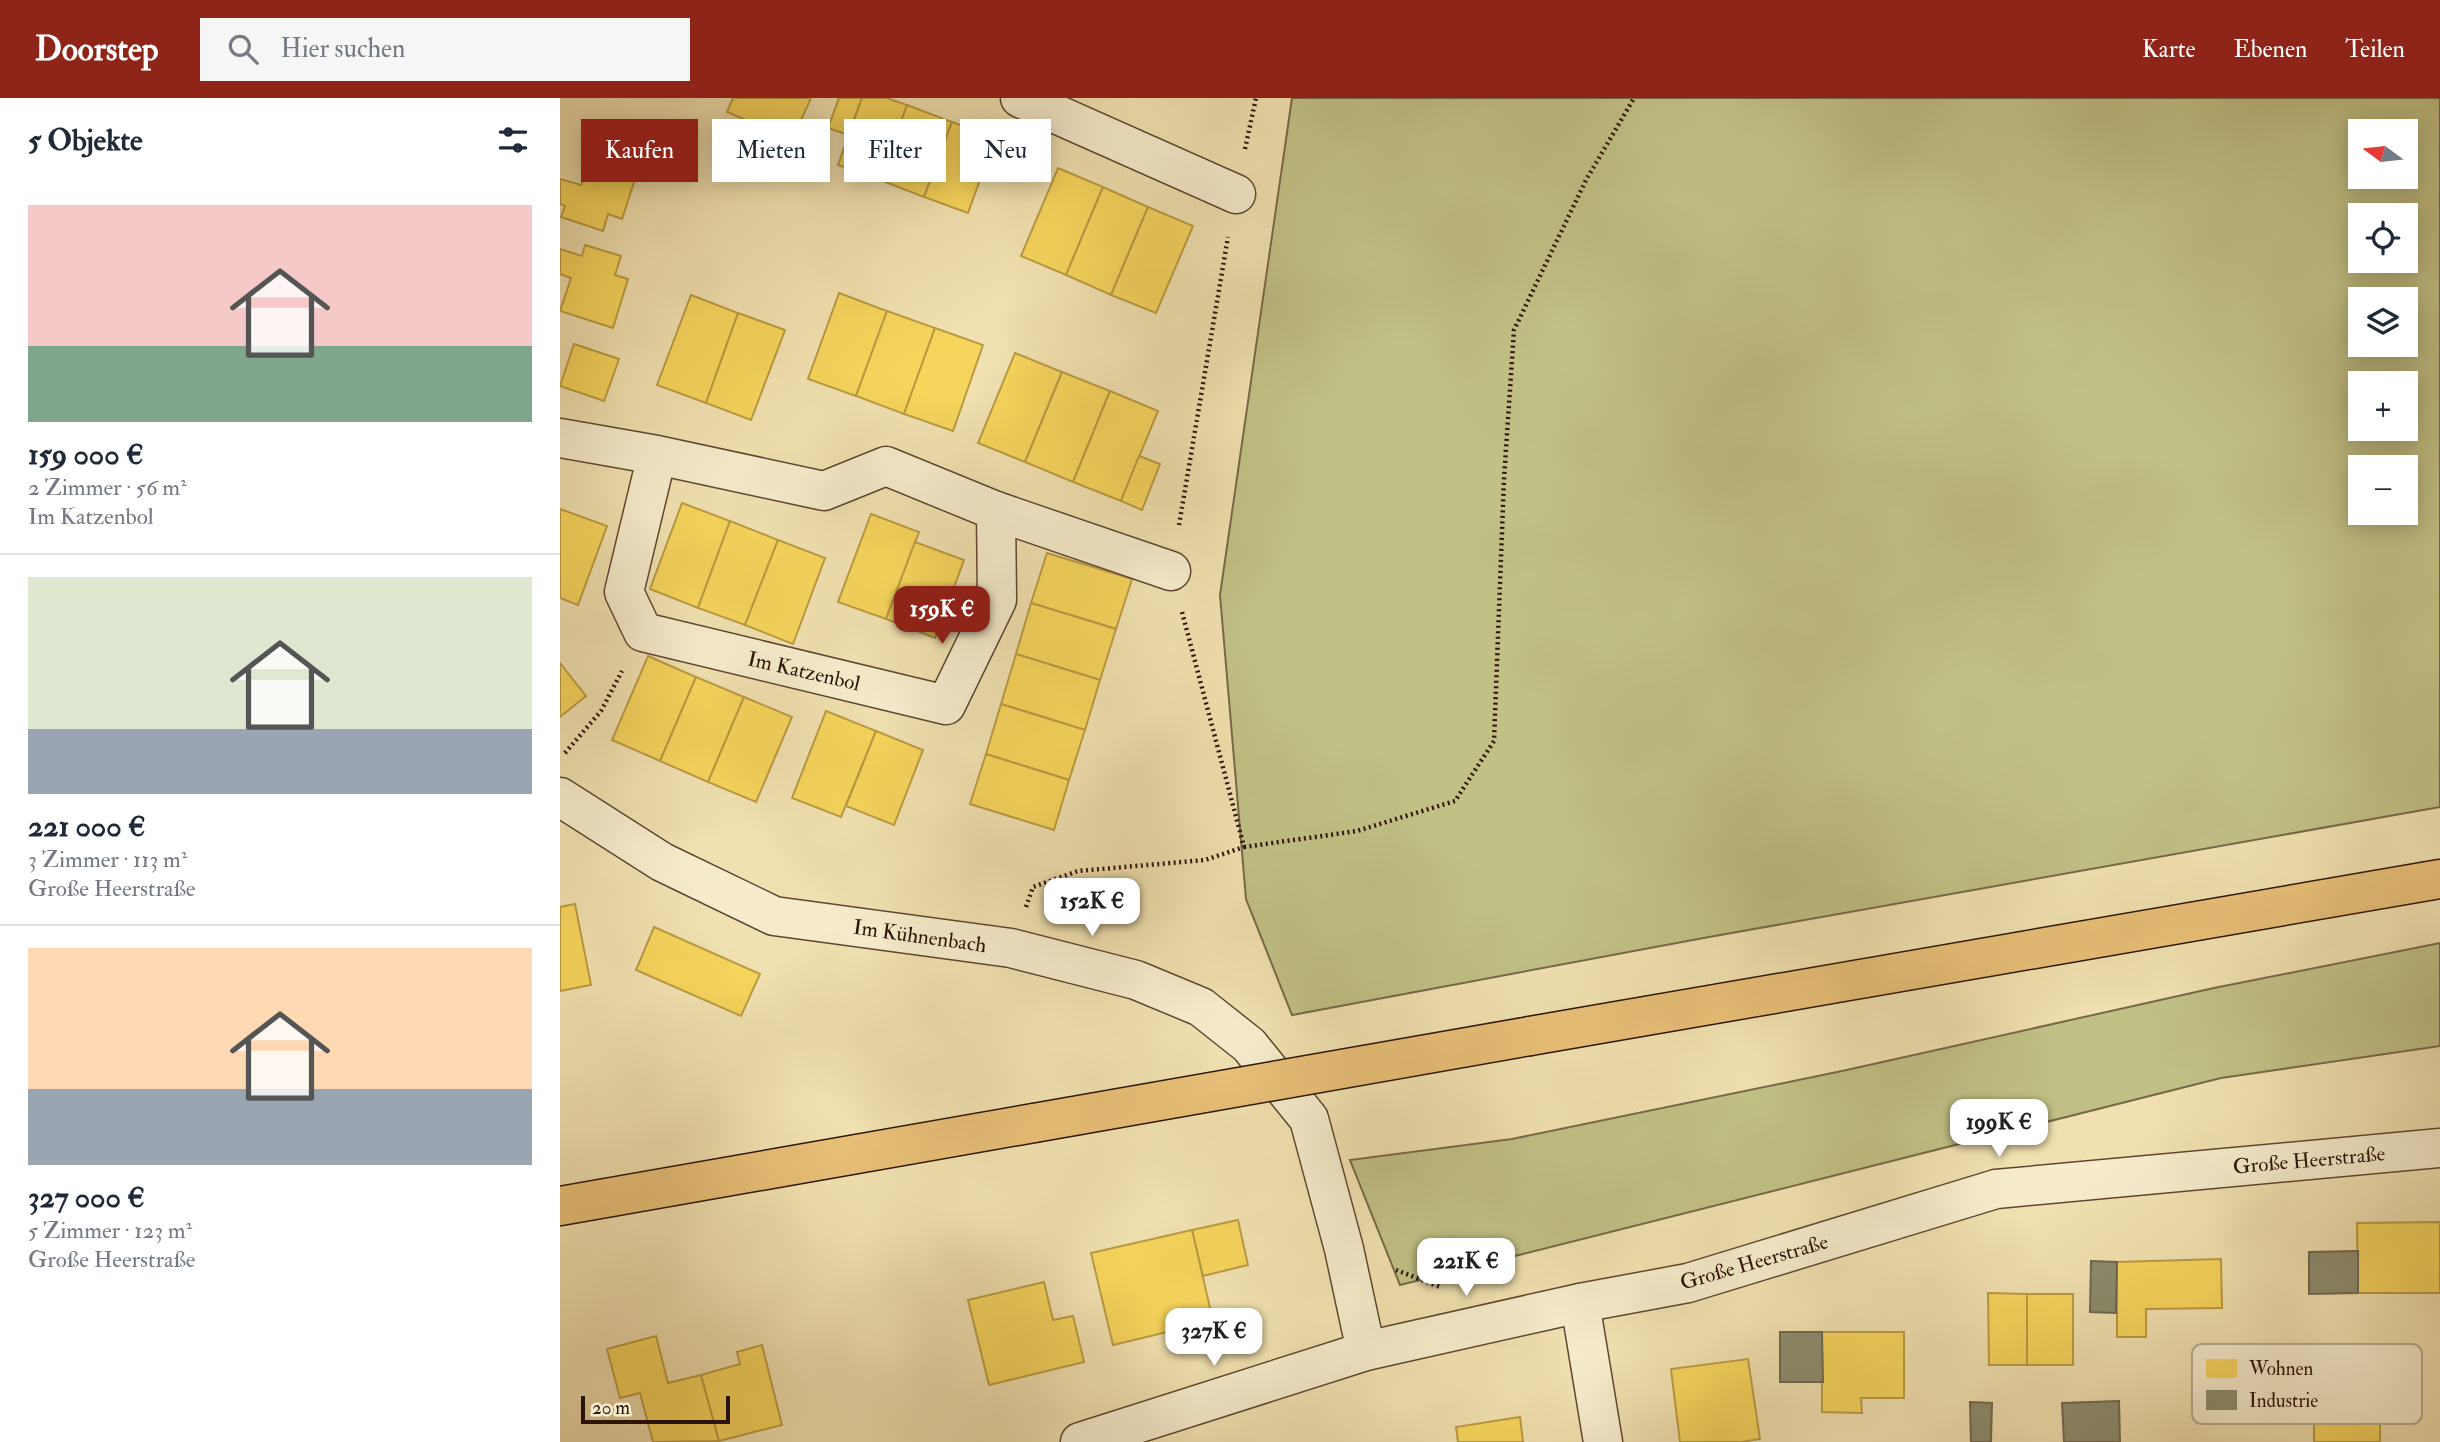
<!DOCTYPE html>
<html lang="de">
<head>
<meta charset="utf-8">
<style>
	:root { --surface:#fff; --page:#f6f6f7; --text:#1f2937; --muted:#747a83; --line:#e0e1e3; --accent:#8f2418 }
	body { margin:0; font-family:"IM FELL Double Pica",serif; background:var(--page); color:var(--text); height:100vh; display:flex; flex-direction:column; font-size:26px; white-space:nowrap }
	* { box-sizing:border-box; margin:0 }
	p { font-size:23px; color:var(--muted) }
	.icon { flex:none; width:38px; height:38px; fill:none; stroke:currentColor; stroke-width:2; stroke-linecap:round; stroke-linejoin:round }
	.map { position:relative; flex:1; overflow:hidden }
	.side { display:flex; flex-direction:column; background:var(--surface); width:560px }
	.side>* { flex:none }
	.banner { position:absolute; left:21px; top:21px; width:665px; height:63px; display:flex; gap:14px }
	.needle { width:46px; rotate:285deg }
	.buttons { position:absolute; left:1788px; top:21px; display:grid; gap:14px }
	.buttons a { display:grid; place-items:center; width:70px; height:70px; border-radius:0px; background:var(--surface); box-shadow:0 4px 18px #0003; font-size:35px }
	.scale { position:absolute; left:21px; bottom:18px; width:149px; box-sizing:border-box; padding-left:7px; border:4px solid #2d1409; border-top:0; font-size:19px; line-height:24px; white-space:nowrap; color:#2d1409; -webkit-text-stroke:5px #f6eccc; paint-order:stroke }
	.price { position:absolute; translate:-50% -60px; padding:0 16px; border-radius:14px; background:#fff; color:#222; font-size:23px; line-height:46px; filter:drop-shadow(0 2px 4px #0008) }
	.price::after { content:''; position:absolute; left:50%; top:42px; width:21px; height:16px; margin-left:-10px; background:inherit; clip-path:polygon(0 0,100% 0,50% 100%) }
	.price.active { background:var(--accent); color:#fff }
	ul { padding:0; list-style:none }
	li { display:grid; align-content:center; gap:14px; height:371px; padding:0 28px }
	li+li { border-top:2px solid var(--line) }
	li span { display:grid; place-items:center; height:217px; border-radius:0px; color:#555 }
	li>.icon { margin-inline-start:auto }
	span .icon { width:126px; height:126px; fill:#fffc; stroke-width:1 }
	li b { font-size:30px }
	h2 { display:flex; justify-content:space-between; align-items:center; height:84px; padding:0 28px; font-size:30px }
	.chip { padding:0 24px; border-radius:0px; background:var(--surface); box-shadow:0 4px 18px #0003; font-size:24px; line-height:63px }
	.chip.active { background:var(--accent); color:#fff }
	header { display:flex; align-items:center; gap:42px; box-sizing:border-box; height:98px; padding:0 35px; background:var(--accent); color:#fff }
	header strong { font-size:33px }
	nav { display:flex; gap:38px; margin-inline-start:auto; font-size:24px }
	.search { width:490px; height:63px; background:var(--page); display:flex; align-items:center; gap:18px; box-sizing:border-box; padding:0 24px; border-radius:0px; color:var(--muted); font-size:26px }
	main { display:flex; flex:1; min-height:0 }
	.map>svg:first-child { display:block }
</style>
</head>
<body>
<header>
<strong>Doorstep</strong>
<div class="search"><svg class="icon" aria-label="search" viewBox="0 0 24 24"><circle cx="10" cy="10" r="6"/><path d="M15 15l6 6"/></svg>Hier suchen</div>
<nav><a>Karte</a><a>Ebenen</a><a>Teilen</a></nav>
</header>
<main>
<section class="side">
<h2>5 Objekte<svg class="icon" aria-label="filters" viewBox="0 0 24 24"><path d="M4 7h16M4 17h16"/><circle cx="9" cy="7" r="2"/><circle cx="15" cy="17" r="2"/></svg></h2>
<ul>
<li><span style="background:linear-gradient(#f6c9c9 65%,#7fa58c 0)"><svg class="icon" aria-label="home" viewBox="0 0 24 24"><path d="M3 11l9-7 9 7M6 9v11h12V9"/></svg></span><div><b>159 000 €</b><p>2 Zimmer · 56 m²</p><p>Im Katzenbol</p></div></li>
<li><span style="background:linear-gradient(#dfe7d0 70%,#9aa5b1 0)"><svg class="icon" aria-label="home" viewBox="0 0 24 24"><path d="M3 11l9-7 9 7M6 9v11h12V9"/></svg></span><div><b>221 000 €</b><p>3 Zimmer · 113 m²</p><p>Große Heerstraße</p></div></li>
<li><span style="background:linear-gradient(#ffd9b3 65%,#9aa5b1 0)"><svg class="icon" aria-label="home" viewBox="0 0 24 24"><path d="M3 11l9-7 9 7M6 9v11h12V9"/></svg></span><div><b>327 000 €</b><p>5 Zimmer · 123 m²</p><p>Große Heerstraße</p></div></li>
</ul>
</section>
<div class="map">
<svg width="1880" height="1344" viewBox="0 0 1880 1344">
	<rect width="100%" height="100%" fill="#f1e1b0"/>
	<filter id="stains"><feTurbulence type="fractalNoise" baseFrequency=".00286" numOctaves="4"/><feColorMatrix values="0 0 0 0 .2 0 0 0 0 .09 0 0 0 0 .02 0 0 0 .5 -.17"/></filter>
	<radialGradient id="worn" r=".72"><stop offset=".6" stop-color="#630" stop-opacity="0"/><stop offset="1" stop-color="#630" stop-opacity=".3"/></radialGradient>
	<g fill="#c1c186" stroke="#776a48" stroke-width="2" fill-rule="evenodd">
		<path d="M732,0H1880V709L1149,839L732,917L686,801L660,497ZM1801,33H1846V79H1801ZM1801,117H1846V163H1801ZM1801,201H1846V247H1801ZM1801,285H1846V331H1801ZM1801,369H1846V415H1801Z"/>
		<path d="M1880,845V948L1661,980L840,1187L790,1062L952,1041L1282,973L1654,890Z"/>
	</g>
	<g fill="#f6d55c" stroke="#ba9b43" stroke-width="2">
		<path d="M173,0H251L232,42L167,14Z"/>
		<path d="M279,0H302L288,37L268,30Z"/>
		<path d="M302,0H327L347,7L320,82L278,67Z"/>
		<path d="M347,7L392,24L364,99L320,82Z"/>
		<path d="M392,24L435,40L408,115L364,99Z"/>
		<path d="M33,54L79,69L62,121L48,116L43,133L1,119L5,108L0,106V81L21,87Z"/>
		<path d="M498,70L543,89L506,177L461,158Z"/>
		<path d="M543,89L588,109L551,197L506,177Z"/>
		<path d="M588,109L633,128L596,215L551,197Z"/>
		<path d="M25,147L61,158L55,177L68,181L53,230L0,213L11,180L0,176V151L22,158Z"/>
		<path d="M279,195L327,213L296,298L248,281Z"/>
		<path d="M131,197L178,215L146,305L97,287Z"/>
		<path d="M327,213L375,230L344,316L296,298Z"/>
		<path d="M178,215L225,232L191,322L146,305Z"/>
		<path d="M375,230L423,247L393,333L344,316Z"/>
		<path d="M14,246L59,261L44,303L0,288Z"/>
		<path d="M455,255L502,274L465,364L418,345Z"/>
		<path d="M502,274L550,293L513,384L465,364Z"/>
		<path d="M550,293L598,313L561,403L513,384Z"/>
		<path d="M579,358L600,366L582,412L561,403Z"/>
		<path d="M122,405L170,423L138,510L90,491Z"/>
		<path d="M0,411L47,428L18,507L0,500Z"/>
		<path d="M311,416L359,434L326,521L278,504Z"/>
		<path d="M170,423L218,442L185,527L138,510Z"/>
		<path d="M218,442L265,460L233,546L185,527Z"/>
		<path d="M355,444L404,462L375,540L326,521Z"/>
		<path d="M487,455L572,481L556,531L471,505Z"/>
		<path d="M471,505L556,531L540,582L456,556Z"/>
		<path d="M456,556L540,582L525,632L441,606Z"/>
		<path d="M88,558L136,579L100,663L52,642Z"/>
		<path d="M0,565L26,598L0,619Z"/>
		<path d="M136,579L184,599L148,684L100,663Z"/>
		<path d="M184,599L232,619L196,704L148,684Z"/>
		<path d="M441,606L525,632L509,682L426,656Z"/>
		<path d="M266,613L316,633L281,719L232,700Z"/>
		<path d="M316,633L363,652L334,727L286,708Z"/>
		<path d="M426,656L509,682L494,732L410,706Z"/>
		<path d="M15,806L31,887L0,893V809Z"/>
		<path d="M94,829L200,876L181,918L76,872Z"/>
		<path d="M678,1122L688,1167L643,1178L632,1132Z"/>
		<path d="M1880,1124V1195H1798L1797,1125Z"/>
		<path d="M632,1132L653,1223L553,1247L531,1155Z"/>
		<path d="M1661,1161L1662,1210L1586,1211V1239H1557V1164Z"/>
		<path d="M484,1184L493,1222L513,1218L524,1264L429,1287L408,1202Z"/>
		<path d="M1428,1195L1467,1196V1267H1429Z"/>
		<rect x="1467" y="1196" width="46" height="71"/>
		<path d="M1262,1234H1344V1300H1301L1302,1315L1262,1314Z"/>
		<path d="M96,1238L108,1285L141,1277L159,1343L93,1344L80,1295L60,1300L47,1251Z"/>
		<path d="M202,1247L222,1327L159,1343L141,1277L180,1266L177,1254Z"/>
		<path d="M1754,1248H1834L1833,1285L1820,1286V1344H1754Z"/>
		<path d="M1188,1261L1200,1341L1181,1344H1120L1111,1271Z"/>
		<path d="M960,1319L963,1344H898L896,1329Z"/>
	</g>
	<g fill="#8c8c6e" stroke="#706850" stroke-width="2">
		<path d="M1798,1153V1195L1749,1196V1154Z"/>
		<path d="M1531,1163L1557,1164L1556,1215L1530,1214Z"/>
		<path d="M1220,1234H1262L1263,1284H1220Z"/>
		<path d="M1559,1303L1560,1344H1504L1502,1305Z"/>
		<path d="M1410,1304L1432,1305L1431,1344H1411Z"/>
	</g>
	<g fill="none" stroke-linecap="round" stroke-linejoin="round">
		<defs>
			<g id="minor">
				<path d="M460,0L676,96"/>
				<path d="M0,340L97,357L264,393L326,368L436,413L437,502L386,607L83,534L64,494L97,357"/>
				<path d="M436,413L611,473"/>
				<path d="M0,699L102,764L214,818L451,850L576,882L641,909L689,947L749,1021L784,1151L806,1253"/>
				<path d="M1020,1205L1043,1344"/>
				<path d="M520,1344L806,1253L1020,1205L1128,1185L1436,1091L1880,1050"/>
			</g>
			<g id="major">
				<path d="M970,938L1880,781"/>
				<path d="M0,1108L474,1025"/>
			</g>
		</defs>
		<use href="#minor" stroke="#5e4733" stroke-width="41"/>
		<use href="#major" stroke="#2d1409" stroke-width="41"/>
		<g stroke="#2d1409" stroke-width="4.5" stroke-dasharray="2 3.5" stroke-linecap="butt">
			<path d="M685,51L696,0"/>
			<path d="M619,427L668,139"/>
			<path d="M5,655L41,613L62,573"/>
			<path d="M684,749L797,733L895,703L934,643L944,381L954,232L1026,82L1074,0"/>
			<path d="M466,809L473,789L518,773L645,762L684,749L622,514"/>
			<path d="M836,1172L880,1189"/>
		</g>
		<use href="#minor" stroke="#f6eccc" stroke-width="38"/>
		<use href="#major" stroke="#e8c078" stroke-width="38"/>
		<defs>
			<path id="major-bridge" d="M474,1025L970,938"/>
		</defs>
		<use href="#major-bridge" stroke="#2d1409" stroke-width="41" stroke-linecap="butt"/>
		<use href="#major-bridge" stroke="#e8c078" stroke-width="38"/>
	</g>
	<g text-anchor="middle" stroke-width="7" stroke-linejoin="round" paint-order="stroke">
		<g font-size="21" fill="#2d1409" stroke="#f6eccc">
			<text transform="translate(244 573) rotate(13)" y="7">Im Katzenbol</text>
			<text transform="translate(360 838) rotate(8)" y="7">Im Kühnenbach</text>
			<text transform="translate(1749 1062) rotate(-5)" y="7">Große Heerstraße</text>
			<text transform="translate(1194 1164) rotate(-16)" y="7">Große Heerstraße</text>
		</g>
	</g>
	<rect x="1632" y="1246" width="230" height="80" rx="10" fill="#f6eccc" stroke="#baab92" stroke-width="2"/>
	<rect x="1646" y="1261" width="31" height="19" fill="#f6d55c"/>
	<rect x="1646" y="1292" width="31" height="20" fill="#8c8c6e"/>
	<g font-size="19" fill="#2d1409">
		<text x="1689" y="1277">Wohnen</text>
		<text x="1689" y="1309">Industrie</text>
	</g>
	<rect width="100%" height="100%" filter="url(#stains)"/>
	<rect width="100%" height="100%" fill="url(#worn)"/>
</svg>
<div class="buttons">
<a><svg class="needle" viewBox="-14 -14 28 28"><path d="M0-13l5 13h-10z" fill="#e53935"/><path d="M0 13l5-13h-10z" fill="#747a83"/></svg></a>
<a><svg class="icon" aria-label="locate" viewBox="0 0 24 24"><circle cx="12" cy="12" r="6"/><path d="M12 2v4M12 18v4M2 12h4M18 12h4"/></svg></a>
<a><svg class="icon" aria-label="layers" viewBox="0 0 24 24"><path d="M12 4l9 5-9 5-9-5zM3 14l9 5 9-5"/></svg></a>
<a>+</a>
<a>−</a>
</div>
<div class="scale">20 m</div>
<b class="price active" style="left:382px;top:548px">159K €</b>
<b class="price" style="left:532px;top:840px">152K €</b>
<b class="price" style="left:1439px;top:1061px">199K €</b>
<b class="price" style="left:906px;top:1200px">221K €</b>
<b class="price" style="left:654px;top:1270px">327K €</b>
<div class="banner">
<a class="chip active">Kaufen</a>
<a class="chip">Mieten</a>
<a class="chip">Filter</a>
<a class="chip">Neu</a>
</div>
</div>
</main>
</body>
</html>
